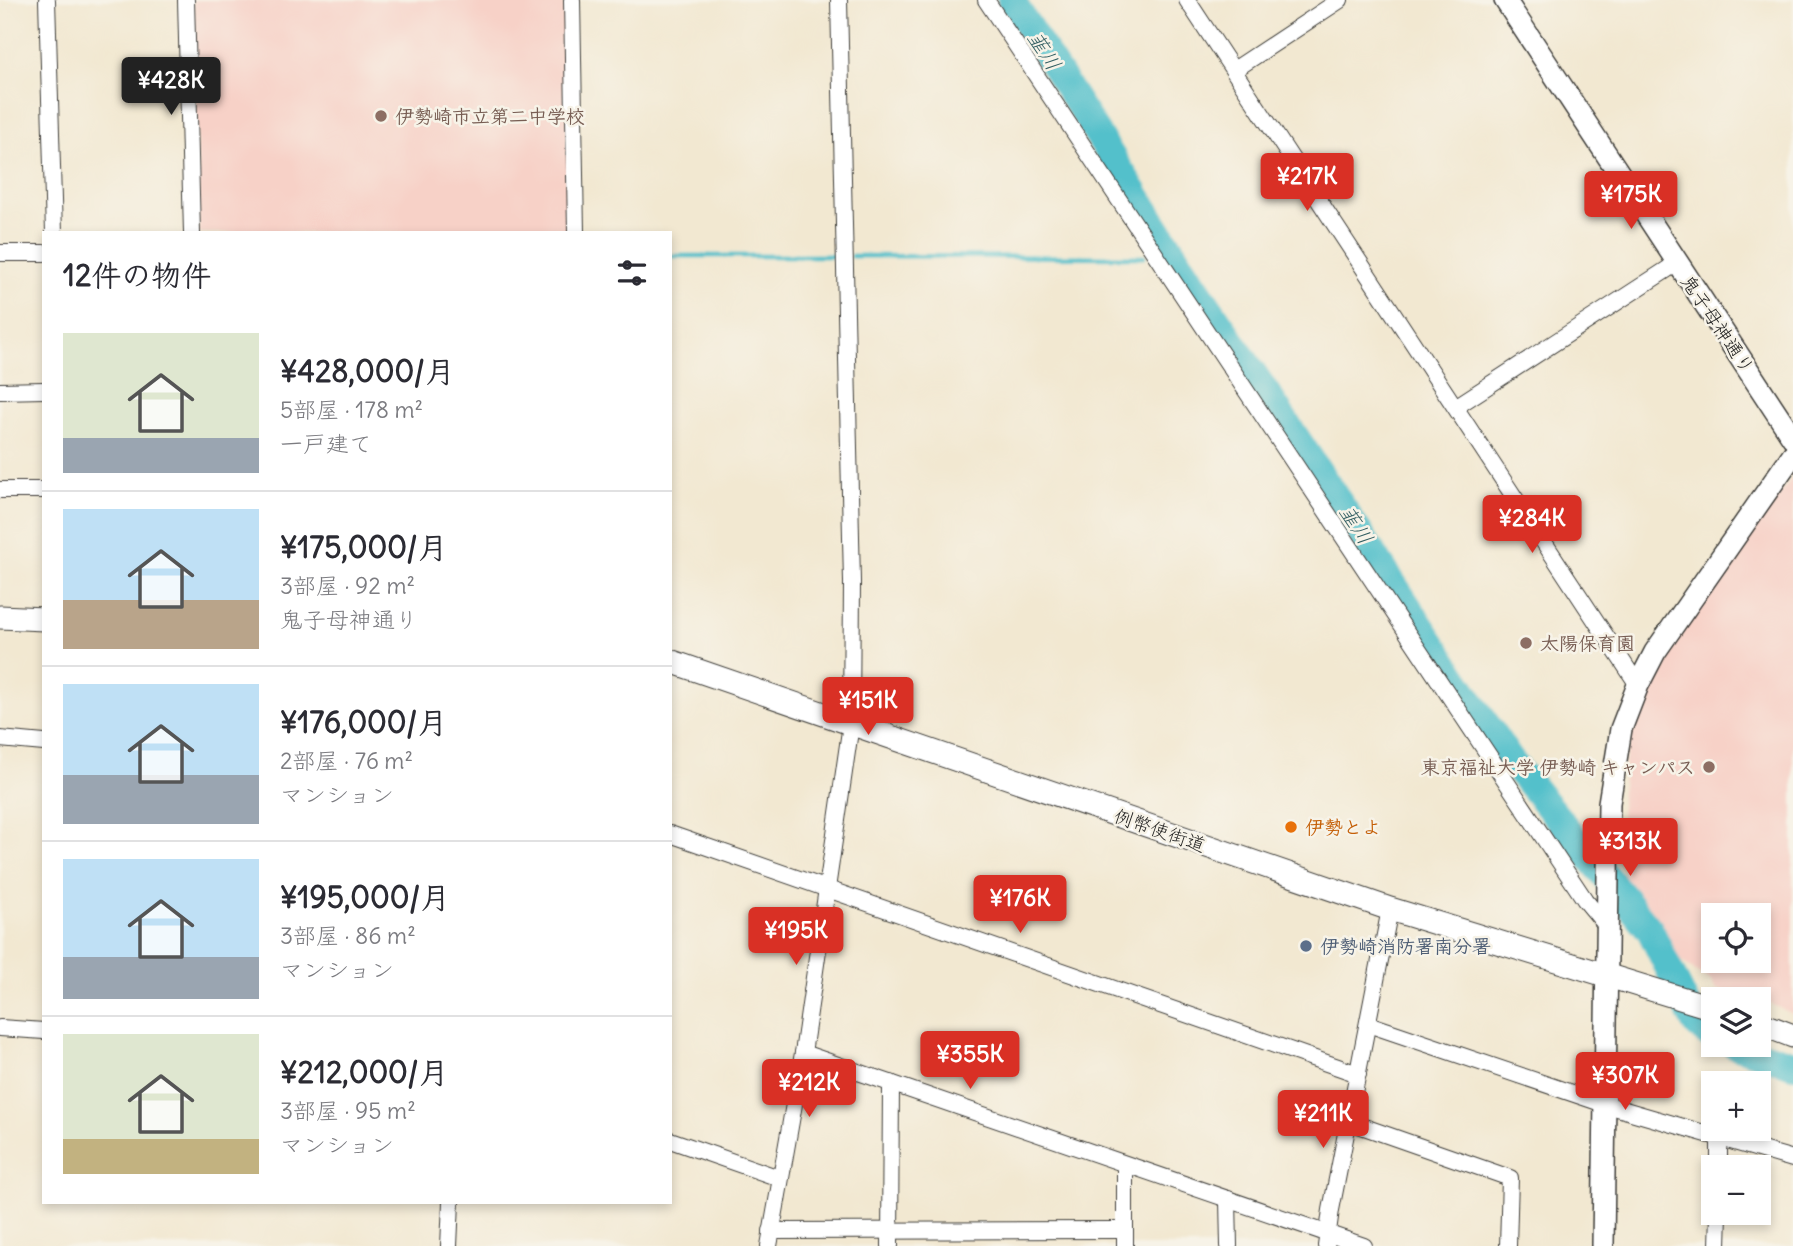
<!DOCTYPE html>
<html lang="ja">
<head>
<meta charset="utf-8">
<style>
	:root { --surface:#fff; --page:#f7f7f7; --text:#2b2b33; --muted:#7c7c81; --line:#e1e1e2; --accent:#d93025 }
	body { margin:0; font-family:Delius,"Klee One",sans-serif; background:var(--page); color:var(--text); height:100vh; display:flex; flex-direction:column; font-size:26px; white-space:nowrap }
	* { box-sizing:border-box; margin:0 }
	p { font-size:23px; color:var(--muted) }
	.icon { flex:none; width:38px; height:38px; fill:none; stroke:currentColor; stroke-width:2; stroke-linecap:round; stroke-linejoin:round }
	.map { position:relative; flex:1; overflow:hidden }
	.sheet { position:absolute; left:42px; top:231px; width:630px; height:973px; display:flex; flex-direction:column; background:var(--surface); border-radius:0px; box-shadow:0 4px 10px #0003 }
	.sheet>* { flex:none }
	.tools { position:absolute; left:1701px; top:903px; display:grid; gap:14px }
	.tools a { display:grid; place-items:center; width:70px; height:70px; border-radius:0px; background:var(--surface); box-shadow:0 4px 10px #0003; font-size:35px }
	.price { position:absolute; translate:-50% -60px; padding:0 16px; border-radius:7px; background:var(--accent); color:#fff; font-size:23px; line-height:46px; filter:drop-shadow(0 2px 4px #0008) }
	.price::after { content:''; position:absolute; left:50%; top:42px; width:21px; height:16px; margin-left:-10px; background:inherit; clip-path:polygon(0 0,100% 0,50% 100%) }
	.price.selected { background:#222; color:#fff }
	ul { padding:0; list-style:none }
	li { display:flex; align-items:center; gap:21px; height:175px; padding:0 21px }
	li+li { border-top:2px solid var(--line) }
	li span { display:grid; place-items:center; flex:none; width:196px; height:140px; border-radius:0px; color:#555 }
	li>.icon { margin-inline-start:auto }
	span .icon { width:84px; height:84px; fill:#fffc; stroke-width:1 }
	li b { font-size:30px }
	h2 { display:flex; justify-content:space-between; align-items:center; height:84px; padding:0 21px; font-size:30px }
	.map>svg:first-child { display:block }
</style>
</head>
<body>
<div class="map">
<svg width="1793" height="1246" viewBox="0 0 1793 1246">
	<rect width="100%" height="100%" fill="#f7f3e8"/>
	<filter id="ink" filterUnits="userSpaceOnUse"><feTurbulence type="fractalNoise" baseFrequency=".0143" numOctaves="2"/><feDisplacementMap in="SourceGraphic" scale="14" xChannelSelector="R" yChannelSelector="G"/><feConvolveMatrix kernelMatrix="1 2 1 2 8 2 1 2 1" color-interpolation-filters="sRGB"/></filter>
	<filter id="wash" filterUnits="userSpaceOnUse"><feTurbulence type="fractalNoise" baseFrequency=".00686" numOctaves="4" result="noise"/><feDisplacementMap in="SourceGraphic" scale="28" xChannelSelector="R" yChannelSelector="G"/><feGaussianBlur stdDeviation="1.57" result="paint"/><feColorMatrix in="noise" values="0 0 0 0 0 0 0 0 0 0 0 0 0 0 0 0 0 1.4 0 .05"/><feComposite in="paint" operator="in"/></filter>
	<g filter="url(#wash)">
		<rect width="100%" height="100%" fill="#f2e8d1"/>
		<g fill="#f7d1c7" fill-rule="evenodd">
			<path d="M193,0H564L570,233H199Z"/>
			<path d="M1793,476V1014L1759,999L1715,989L1712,981L1675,958L1638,893L1623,879L1621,793L1628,742L1639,706L1661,658ZM1713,915H1759V961H1713Z"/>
		</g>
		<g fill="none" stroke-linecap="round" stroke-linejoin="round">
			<g stroke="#53c0cb" stroke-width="4.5">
				<path d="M1162,251L1172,248"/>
				<path d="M670,256H837"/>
				<path d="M852,256L1144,257"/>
			</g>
			<g stroke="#53c0cb" stroke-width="28">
				<path d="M1011,0L1180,263L1510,760L1650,930L1695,1023L1713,1038"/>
				<path d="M1735,1045L1793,1064"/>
			</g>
		</g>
	</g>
	<g filter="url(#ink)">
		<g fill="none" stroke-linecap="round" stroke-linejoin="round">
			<defs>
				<g id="minor">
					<path d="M47,0L54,233"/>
					<path d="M186,0L192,233"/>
					<path d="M572,0L576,233"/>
					<path d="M986,0L1585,900L1609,929"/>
					<path d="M1187,0L1638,685"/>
					<path d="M1234,70L1340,0"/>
					<path d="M0,253H44"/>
					<path d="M0,391L44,390"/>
					<path d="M1457,406L1677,263"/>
					<path d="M0,490H44"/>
					<path d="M0,739L44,743"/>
					<path d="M670,834L1358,1074"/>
					<path d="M1368,1024L1604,1104L1793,1159"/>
					<path d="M0,1028L44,1031"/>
					<path d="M803,1053L1364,1246"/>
					<path d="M1347,1121L1510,1178L1508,1246"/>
					<path d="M670,1140L779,1178"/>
					<path d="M1125,1165V1246"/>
					<path d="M1719,1167V1138"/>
					<path d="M1228,1199L1229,1246"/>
					<path d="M771,1231L1125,1230"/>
					<path d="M449,1246L451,1202"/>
					<path d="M769,1246L803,1053L851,724L852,582L839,0"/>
					<path d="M890,1246L891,1083"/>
					<path d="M1326,1246L1331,1210L1390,909"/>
					<path d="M1718,1246L1719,1213"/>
				</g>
				<g id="tertiary">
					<path d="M1505,0L1793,438"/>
					<path d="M1603,1246L1609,803L1621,729L1638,685L1655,652L1793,454"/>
				</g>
				<g id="secondary">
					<path d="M0,617L44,619"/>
					<path d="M670,661L1390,909L1713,1008"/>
					<path d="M1759,1023L1793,1036"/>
				</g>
			</defs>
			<use href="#minor" stroke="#3c3b37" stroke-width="18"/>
			<use href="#tertiary" stroke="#3c3b37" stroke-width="24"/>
			<use href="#secondary" stroke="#3c3b37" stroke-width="25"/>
			<use href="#minor" stroke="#fff" stroke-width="16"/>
			<use href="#tertiary" stroke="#fff" stroke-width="21"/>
			<use href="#secondary" stroke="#fff" stroke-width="23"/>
		</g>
	</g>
	<g fill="#8d6e63" stroke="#f7f3e8" stroke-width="2.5">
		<circle cx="381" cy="116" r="7"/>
		<circle cx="1526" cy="643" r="7"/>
		<circle cx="1709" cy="767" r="7"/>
	</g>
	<circle fill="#e8710a" stroke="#f7f3e8" stroke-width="2.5" cx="1291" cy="827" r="7"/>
	<circle fill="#5c6f8a" stroke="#f7f3e8" stroke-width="2.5" cx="1306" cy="946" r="7"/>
	<g text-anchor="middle" stroke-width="5" stroke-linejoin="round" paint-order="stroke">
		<g font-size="19" font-weight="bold" fill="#785e54" stroke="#f7f3e8" text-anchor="start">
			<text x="395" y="123">伊勢崎市立第二中学校</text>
			<text x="1540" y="650">太陽保育園</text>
			<text x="1695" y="774" text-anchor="end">東京福祉大学 伊勢崎 キャンパス</text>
		</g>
		<g font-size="19" fill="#1c1c1c" stroke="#f7f3e8">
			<text transform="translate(1718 324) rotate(56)" y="7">鬼子母神通り</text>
			<text transform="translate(1160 830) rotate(19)" y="7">例幣使街道</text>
		</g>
		<g font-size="19" font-weight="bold" fill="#c56008" stroke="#f7f3e8" text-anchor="start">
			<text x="1305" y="834">伊勢とよ</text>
		</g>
		<g font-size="19" font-weight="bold" fill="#4e5e75" stroke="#f7f3e8" text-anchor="start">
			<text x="1320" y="953">伊勢崎消防署南分署</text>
		</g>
		<g font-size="21" font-style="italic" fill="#325e62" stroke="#f7f3e8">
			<text transform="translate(1044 51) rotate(57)" y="7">韮川</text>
			<text transform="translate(1356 525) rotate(57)" y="7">韮川</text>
		</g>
	</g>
</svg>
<div class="tools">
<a><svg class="icon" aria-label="locate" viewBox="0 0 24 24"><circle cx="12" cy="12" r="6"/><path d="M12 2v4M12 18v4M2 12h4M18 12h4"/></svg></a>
<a><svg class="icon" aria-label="layers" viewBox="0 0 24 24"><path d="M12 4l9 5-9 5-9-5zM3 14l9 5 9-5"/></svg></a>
<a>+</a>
<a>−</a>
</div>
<b class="price selected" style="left:171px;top:117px">¥428K</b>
<b class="price" style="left:1307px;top:213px">¥217K</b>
<b class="price" style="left:1631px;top:231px">¥175K</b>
<b class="price" style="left:1532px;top:555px">¥284K</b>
<b class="price" style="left:868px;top:737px">¥151K</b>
<b class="price" style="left:1630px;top:878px">¥313K</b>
<b class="price" style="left:1020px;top:935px">¥176K</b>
<b class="price" style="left:796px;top:967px">¥195K</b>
<b class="price" style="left:970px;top:1091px">¥355K</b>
<b class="price" style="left:1625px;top:1112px">¥307K</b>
<b class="price" style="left:809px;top:1119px">¥212K</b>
<b class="price" style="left:1323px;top:1150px">¥211K</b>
<section class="sheet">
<h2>12件の物件<svg class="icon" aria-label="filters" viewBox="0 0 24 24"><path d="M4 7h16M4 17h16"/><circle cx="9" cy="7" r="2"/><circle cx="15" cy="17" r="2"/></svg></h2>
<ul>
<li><span style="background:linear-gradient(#dfe7d0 75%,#9aa5b1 0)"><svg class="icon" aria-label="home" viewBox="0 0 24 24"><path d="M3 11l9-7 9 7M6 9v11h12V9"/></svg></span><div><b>¥428,000/月</b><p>5部屋 · 178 m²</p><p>一戸建て</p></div></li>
<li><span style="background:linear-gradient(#bfe0f5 65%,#b9a48a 0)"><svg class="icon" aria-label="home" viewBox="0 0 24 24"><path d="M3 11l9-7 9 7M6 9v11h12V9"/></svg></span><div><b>¥175,000/月</b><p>3部屋 · 92 m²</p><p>鬼子母神通り</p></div></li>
<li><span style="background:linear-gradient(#bfe0f5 65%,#9aa5b1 0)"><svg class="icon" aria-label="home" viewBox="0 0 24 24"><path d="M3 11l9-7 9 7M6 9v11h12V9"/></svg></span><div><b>¥176,000/月</b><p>2部屋 · 76 m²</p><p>マンション</p></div></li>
<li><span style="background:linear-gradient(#bfe0f5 70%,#9aa5b1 0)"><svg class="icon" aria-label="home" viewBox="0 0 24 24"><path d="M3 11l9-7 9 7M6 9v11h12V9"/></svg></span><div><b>¥195,000/月</b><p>3部屋 · 86 m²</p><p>マンション</p></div></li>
<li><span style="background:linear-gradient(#dfe7d0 75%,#c2b280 0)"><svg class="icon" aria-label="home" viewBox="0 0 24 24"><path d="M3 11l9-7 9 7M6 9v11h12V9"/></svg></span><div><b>¥212,000/月</b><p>3部屋 · 95 m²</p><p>マンション</p></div></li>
</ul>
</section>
</div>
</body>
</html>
